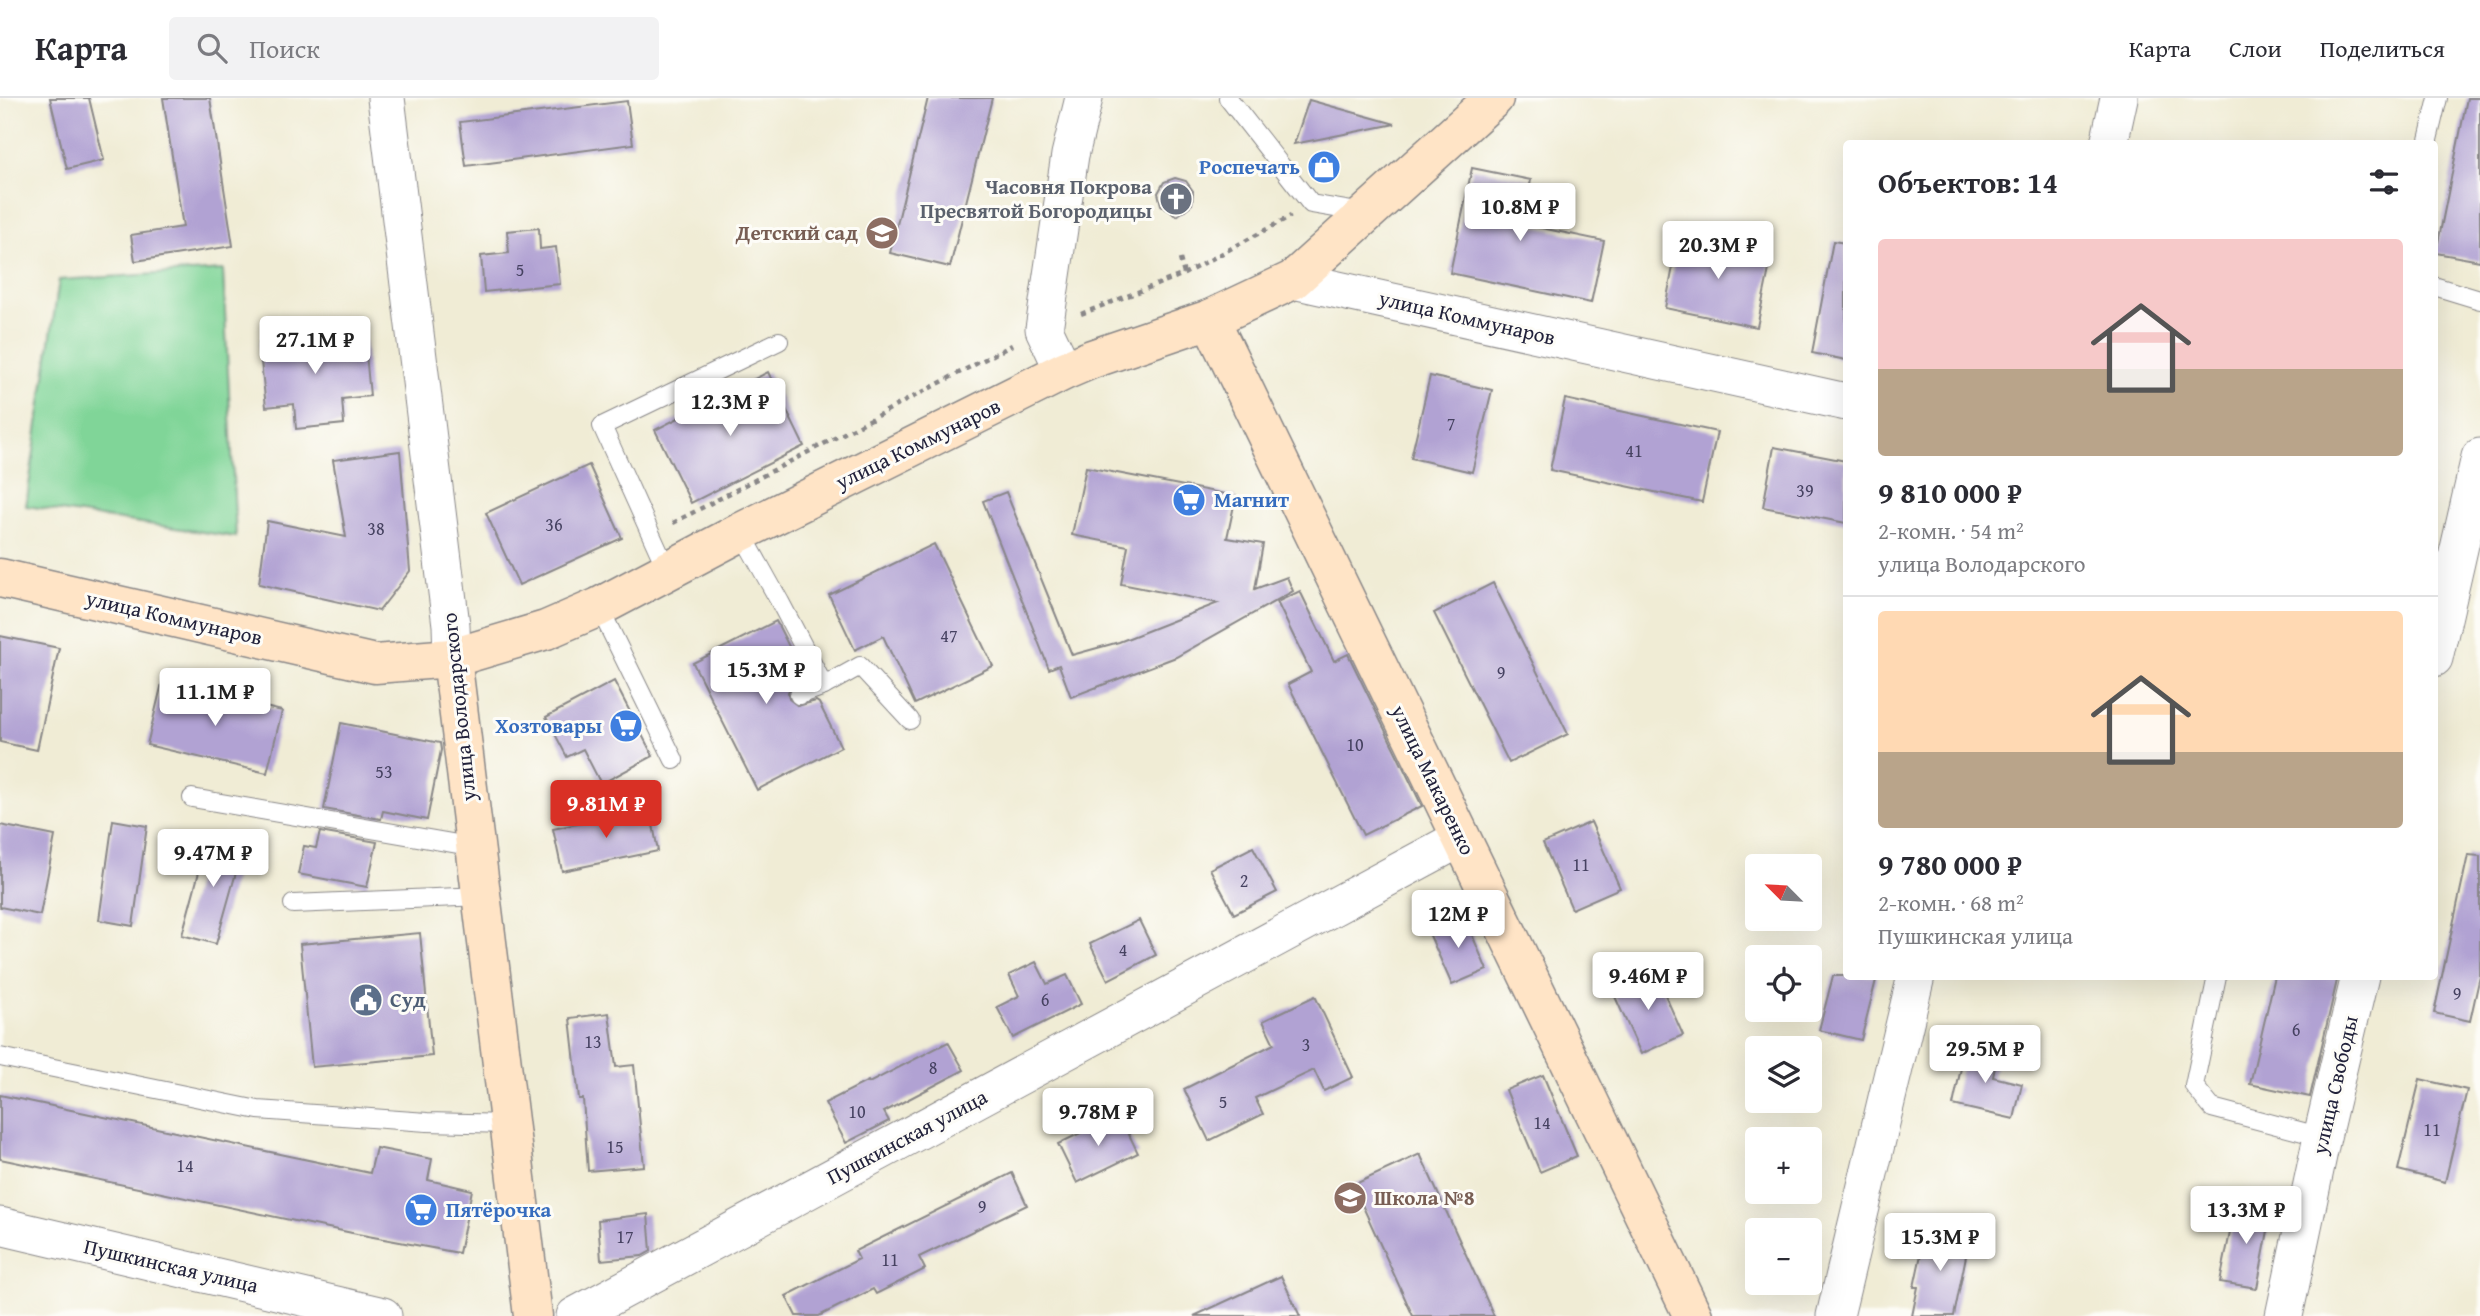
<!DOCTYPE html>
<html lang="ru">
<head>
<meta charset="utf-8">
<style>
	:root { --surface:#fff; --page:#f2f2f3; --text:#2b2b33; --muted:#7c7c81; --line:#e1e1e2; --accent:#d93025 }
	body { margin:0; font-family:"Gentium Book Plus",serif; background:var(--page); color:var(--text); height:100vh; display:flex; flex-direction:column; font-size:26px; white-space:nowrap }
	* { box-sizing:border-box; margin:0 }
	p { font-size:23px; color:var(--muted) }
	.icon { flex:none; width:38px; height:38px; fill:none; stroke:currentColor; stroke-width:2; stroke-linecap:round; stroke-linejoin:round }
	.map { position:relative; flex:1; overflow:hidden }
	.sheet { position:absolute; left:1843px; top:42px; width:595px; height:840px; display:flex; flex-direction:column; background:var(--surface); border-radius:7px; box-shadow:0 7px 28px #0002 }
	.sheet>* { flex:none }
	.needle { width:46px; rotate:294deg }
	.tools { position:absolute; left:1745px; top:756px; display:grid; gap:14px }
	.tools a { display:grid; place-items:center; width:77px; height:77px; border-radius:7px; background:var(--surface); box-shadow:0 7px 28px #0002; font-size:35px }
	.price { position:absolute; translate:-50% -60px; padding:0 16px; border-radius:7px; background:#fff; color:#222; font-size:23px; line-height:46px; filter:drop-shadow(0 2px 4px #0008) }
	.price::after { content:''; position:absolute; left:50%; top:42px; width:21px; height:16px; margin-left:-10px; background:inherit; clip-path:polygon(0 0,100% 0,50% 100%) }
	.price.active { background:var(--accent); color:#fff }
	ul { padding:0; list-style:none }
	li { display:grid; align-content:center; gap:14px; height:371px; padding:0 35px }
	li+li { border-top:2px solid var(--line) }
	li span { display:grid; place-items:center; height:217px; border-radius:7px; color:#555 }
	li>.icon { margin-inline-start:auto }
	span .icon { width:126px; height:126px; fill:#fffc; stroke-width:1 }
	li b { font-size:30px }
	h2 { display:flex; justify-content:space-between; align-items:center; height:84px; padding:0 35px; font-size:30px }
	header { display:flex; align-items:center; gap:42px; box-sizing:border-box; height:98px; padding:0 35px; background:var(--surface); border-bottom:2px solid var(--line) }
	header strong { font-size:33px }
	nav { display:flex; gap:38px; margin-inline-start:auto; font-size:24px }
	.search { width:490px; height:63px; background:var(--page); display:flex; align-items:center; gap:18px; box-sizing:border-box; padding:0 24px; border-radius:7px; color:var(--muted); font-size:26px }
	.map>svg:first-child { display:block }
</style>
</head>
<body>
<header>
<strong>Карта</strong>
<div class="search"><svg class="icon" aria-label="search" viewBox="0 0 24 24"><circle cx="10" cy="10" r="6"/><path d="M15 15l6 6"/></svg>Поиск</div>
<nav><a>Карта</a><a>Слои</a><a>Поделиться</a></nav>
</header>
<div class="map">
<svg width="2480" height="1218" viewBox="0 0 2480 1218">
	<rect width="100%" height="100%" fill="#fdfcf7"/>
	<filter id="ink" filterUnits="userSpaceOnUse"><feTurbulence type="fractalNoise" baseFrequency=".0143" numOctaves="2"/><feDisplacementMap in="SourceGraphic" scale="14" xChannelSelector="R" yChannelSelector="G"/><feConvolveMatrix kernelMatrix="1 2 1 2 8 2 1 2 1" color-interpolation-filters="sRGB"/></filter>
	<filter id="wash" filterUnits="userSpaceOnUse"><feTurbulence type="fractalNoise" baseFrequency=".00686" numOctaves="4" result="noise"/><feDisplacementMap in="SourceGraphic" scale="28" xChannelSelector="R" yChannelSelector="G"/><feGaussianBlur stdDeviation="1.57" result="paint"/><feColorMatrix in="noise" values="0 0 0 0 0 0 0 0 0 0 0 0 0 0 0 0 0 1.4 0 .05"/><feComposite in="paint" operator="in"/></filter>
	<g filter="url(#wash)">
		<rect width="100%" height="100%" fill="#f0ecd5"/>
		<path fill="#80d598" stroke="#517c6a" stroke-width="2" d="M223,172L236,439L26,408L59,182Z"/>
		<g id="blocks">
			<g fill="#b1a2d3">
				<path d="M50,0H89L104,62L67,71Z"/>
				<path d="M163,0H210L233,148L135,163L131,137L183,129Z"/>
				<path d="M928,0H992L950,169L890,155Z"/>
				<path d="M2467,0H2480V163L2436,155Z"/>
				<path d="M1309,2L1395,26L1294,46Z"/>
				<path d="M627,3L633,46L466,68L460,24Z"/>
				<path d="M1472,70L1531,82L1522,126L1604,143L1591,205L1450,175Z"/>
				<path d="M1175,80L1186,83L1193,93L1192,106L1177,118L1161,107L1158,95L1164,84Z"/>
				<path d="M539,130L540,151L556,149L560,186L484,194L481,158L509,155L507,133Z"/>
				<path d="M1679,138L1772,157L1757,229L1665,210Z"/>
				<path d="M1833,143L1846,145V262L1812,255Z"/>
				<path d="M364,234L370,298L342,301L344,326L296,331L294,306L266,309L259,245Z"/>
				<path d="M768,274L804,348L691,405L655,332Z"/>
				<path d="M1430,278L1492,292L1472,374L1411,360Z"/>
				<path d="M1565,301L1717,334L1702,404L1550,372Z"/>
				<path d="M1774,349L1846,363V425L1763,409Z"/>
				<path d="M400,353L410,473L379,513L259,486L267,423L346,439L333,362Z"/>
				<path d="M589,367L622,440L519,487L486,415Z"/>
				<path d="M1086,369L1236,398L1227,440L1263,446L1255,491L1287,479L1293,493L1176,559L1071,599L1059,567L1049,571L983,403L1006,394L1072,557L1119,544L1218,505L1121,486L1128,448L1072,437Z"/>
				<path d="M934,446L993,568L915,606L883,538L855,552L829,497Z"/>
				<path d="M1493,485L1568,636L1509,665L1434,515Z"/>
				<path d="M1300,493L1334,563L1348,556L1422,708L1363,737L1288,586L1311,574L1277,504Z"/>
				<path d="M776,523L806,582L791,589L788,594L789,601L798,608L816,603L819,605L841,649L757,692L693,565Z"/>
				<path d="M0,538L59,550L37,652L0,644Z"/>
				<path d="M614,583L653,658L601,686L583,651L567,659L546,619Z"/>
				<path d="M162,585L282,613L267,675L147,647Z"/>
				<path d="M341,625L440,645L441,652L427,722L383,713L381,721L324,711Z"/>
				<path d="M650,711L658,753L562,773L553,731Z"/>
				<path d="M113,722L147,728L133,828L99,822Z"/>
				<path d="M1591,724L1620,790L1572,811L1543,745Z"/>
				<path d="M0,727L55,738L40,817L0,809Z"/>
				<path d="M320,734L377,744L367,789L298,776L304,748L316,750Z"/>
				<path d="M209,737L244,746L216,846L182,837Z"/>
				<path d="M1253,749L1277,794L1234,816L1210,771Z"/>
				<path d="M2468,757L2480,758V878L2470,923L2434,915Z"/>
				<path d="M1464,818L1487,872L1452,887L1428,833Z"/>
				<path d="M1139,822L1156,857L1108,882L1090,846Z"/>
				<path d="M420,835L432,958L312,969L300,846Z"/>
				<path d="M1036,864L1047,886L1067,877L1081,906L1013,940L997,909L1019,898L1009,877Z"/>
				<path d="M1654,872L1683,937L1641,956L1612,892Z"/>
				<path d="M1833,878H1877L1861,942L1819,932Z"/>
				<path d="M2275,878H2338L2310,999L2250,986Z"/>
				<path d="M1315,898L1353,979L1324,993L1314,972L1255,1000L1263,1016L1209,1043L1184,991L1274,946L1263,923Z"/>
				<path d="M609,915L616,969L634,967L644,1068L588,1073L583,1001H579L570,920Z"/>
				<path d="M948,944L964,972L884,1014L889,1023L846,1045L825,1005L868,983L869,985Z"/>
				<path d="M1966,947L1998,954L1993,979L2022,986L2014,1021L1953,1007Z"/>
				<path d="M1543,977L1577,1058L1540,1074L1506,992Z"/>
				<path d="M2420,981L2467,992L2445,1084L2398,1072Z"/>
				<path d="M0,997L370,1075L376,1050L432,1061L428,1082L472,1092L459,1155L357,1136L0,1061Z"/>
				<path d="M1119,1016L1138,1055L1077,1085L1058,1046Z"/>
				<path d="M1420,1056L1494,1218H1413L1353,1087Z"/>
				<path d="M1012,1075L1027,1107L919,1159L925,1171L876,1196L873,1191L819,1218H796L786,1198L859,1161L855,1153Z"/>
				<path d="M2236,1105L2272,1112L2257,1190L2220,1184Z"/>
				<path d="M648,1116L651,1153L642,1158L601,1162L598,1122Z"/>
				<path d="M1927,1129L1970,1138L1954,1218H1912L1918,1189H1914Z"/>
				<path d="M1281,1178L1300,1218H1194Z"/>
			</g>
		</g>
	</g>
	<g filter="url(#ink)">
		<use href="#blocks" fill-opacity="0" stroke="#898788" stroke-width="2"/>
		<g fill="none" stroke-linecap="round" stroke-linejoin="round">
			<defs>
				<g id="lane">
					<path d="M1228,0L1311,106L1364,115"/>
					<path d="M2427,46L2438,0"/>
					<path d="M2434,188L2480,202"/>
					<path d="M741,434L780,504L824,588L799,597"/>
					<path d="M667,472L602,328L779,243"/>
					<path d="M599,509L674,662"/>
					<path d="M824,588L860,568L910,622"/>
					<path d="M192,700L475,749"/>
					<path d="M293,806L482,798"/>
					<path d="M2217,878L2194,988L2212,1010L2322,1039"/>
					<path d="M0,959L258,1012L427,1024L509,1026"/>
				</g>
				<g id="street">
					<path d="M386,0L451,527L452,560"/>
					<path d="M2109,46L2119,0"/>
					<path d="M1293,182L1846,304"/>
					<path d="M1064,273L1044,231L1070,57L1084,0"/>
					<path d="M2434,560L2480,359"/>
					<path d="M0,1128L383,1218"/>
					<path d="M575,1218L1461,740"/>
					<path d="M1835,1218L1916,878"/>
					<path d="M2284,1218L2322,1039L2360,878"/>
				</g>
				<g id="secondary">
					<path d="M1210,221L1693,1218"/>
					<path d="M0,480L375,566L452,560L546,532L599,509L741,434L1064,273L1092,261L1210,221L1293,182L1494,0"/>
					<path d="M452,560L533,1218"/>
				</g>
			</defs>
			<use href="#lane" stroke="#898788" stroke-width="20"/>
			<use href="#street" stroke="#898788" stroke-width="39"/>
			<use href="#secondary" stroke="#898788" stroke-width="41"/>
			<g stroke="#898788" stroke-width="4.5" stroke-dasharray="5 5" stroke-linecap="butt">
				<path d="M1180,161L1184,176"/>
				<path d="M1081,216L1184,176L1291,118"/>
				<path d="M673,425L1012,247"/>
			</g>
			<use href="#lane" stroke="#fff" stroke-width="18"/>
			<use href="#street" stroke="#fff" stroke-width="37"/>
			<use href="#secondary" stroke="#ffe4c6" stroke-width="38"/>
		</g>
	</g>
	<defs>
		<symbol id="shop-disc" viewBox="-11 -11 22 22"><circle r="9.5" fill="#3f7fe0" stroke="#fdfcf7"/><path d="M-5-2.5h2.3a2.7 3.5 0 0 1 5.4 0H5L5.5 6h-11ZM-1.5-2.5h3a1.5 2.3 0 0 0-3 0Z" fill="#fff"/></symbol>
		<symbol id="church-disc" viewBox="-11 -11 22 22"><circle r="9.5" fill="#6b7280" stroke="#fdfcf7"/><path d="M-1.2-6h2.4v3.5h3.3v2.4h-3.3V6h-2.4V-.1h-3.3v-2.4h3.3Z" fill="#fff"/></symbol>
		<symbol id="school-disc" viewBox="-11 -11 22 22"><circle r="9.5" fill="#8d6e63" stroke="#fdfcf7"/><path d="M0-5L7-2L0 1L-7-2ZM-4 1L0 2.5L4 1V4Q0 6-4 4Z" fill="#fff"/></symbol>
		<symbol id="supermarket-disc" viewBox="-11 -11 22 22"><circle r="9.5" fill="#3f7fe0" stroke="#fdfcf7"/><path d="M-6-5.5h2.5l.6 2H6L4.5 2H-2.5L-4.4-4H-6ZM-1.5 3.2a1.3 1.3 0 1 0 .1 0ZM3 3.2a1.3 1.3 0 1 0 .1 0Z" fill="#fff"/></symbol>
		<symbol id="civic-disc" viewBox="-11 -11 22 22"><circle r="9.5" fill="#5c6f8a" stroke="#fdfcf7"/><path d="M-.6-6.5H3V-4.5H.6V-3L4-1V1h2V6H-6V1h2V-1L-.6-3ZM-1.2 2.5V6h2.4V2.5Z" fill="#fff"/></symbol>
	</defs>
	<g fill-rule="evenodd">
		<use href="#shop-disc" x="1305" y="50" width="38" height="38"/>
		<use href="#church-disc" x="1157" y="82" width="38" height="38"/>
		<use href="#school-disc" x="863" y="116" width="38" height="38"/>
		<use href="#supermarket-disc" x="1170" y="383" width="38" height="38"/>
		<use href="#supermarket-disc" x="607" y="609" width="38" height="38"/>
		<use href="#civic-disc" x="347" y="883" width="38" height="38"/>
		<use href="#school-disc" x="1331" y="1081" width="38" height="38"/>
		<use href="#supermarket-disc" x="402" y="1093" width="38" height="38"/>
	</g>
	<g text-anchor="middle" stroke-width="6" stroke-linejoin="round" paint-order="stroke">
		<g font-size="18" fill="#464261">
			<text x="520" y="178">5</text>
			<text x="1451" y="332">7</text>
			<text x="1634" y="359">41</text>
			<text x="1805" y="399">39</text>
			<text x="554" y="433">36</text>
			<text x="376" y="437">38</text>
			<text x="949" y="544">47</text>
			<text x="1501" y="581">9</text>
			<text x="1355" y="653">10</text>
			<text x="384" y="680">53</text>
			<text x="1581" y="773">11</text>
			<text x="1244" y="789">2</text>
			<text x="1123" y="858">4</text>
			<text x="2457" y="902">9</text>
			<text x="1045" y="908">6</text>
			<text x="2296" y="938">6</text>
			<text x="593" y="950">13</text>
			<text x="1306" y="953">3</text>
			<text x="933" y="976">8</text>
			<text x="1223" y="1010">5</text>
			<text x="857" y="1020">10</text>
			<text x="1542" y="1031">14</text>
			<text x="2432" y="1038">11</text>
			<text x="615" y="1055">15</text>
			<text x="185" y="1074">14</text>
			<text x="982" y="1115">9</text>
			<text x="625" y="1145">17</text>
			<text x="890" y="1168">11</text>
		</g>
		<g font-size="21" font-weight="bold" fill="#366cbe" stroke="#fdfcf7" text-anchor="end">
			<text x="1300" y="76">Роспечать</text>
			<text x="1214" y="409" text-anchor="start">Магнит</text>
			<text x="602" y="635">Хозтовары</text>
			<text x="446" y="1119" text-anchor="start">Пятёрочка</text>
		</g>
		<g font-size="21" font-weight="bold" fill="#5b616d" stroke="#fdfcf7" text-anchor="end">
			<text x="1152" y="96">Часовня Покрова<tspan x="1152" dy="24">Пресвятой Богородицы</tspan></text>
		</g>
		<g font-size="21" font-weight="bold" fill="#785e54" stroke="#fdfcf7" text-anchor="end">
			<text x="858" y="142">Детский сад</text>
			<text x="1374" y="1107" text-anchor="start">Школа №8</text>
		</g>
		<g font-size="21" fill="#22223b" stroke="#fdfcf7">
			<text transform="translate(1467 220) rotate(13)" y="7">улица Коммунаров</text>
			<text transform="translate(918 346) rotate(-26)" y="7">улица Коммунаров</text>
			<text transform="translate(174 520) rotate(13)" y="7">улица Коммунаров</text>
			<text transform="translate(459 609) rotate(-96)" y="7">улица Володарского</text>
			<text transform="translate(1433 682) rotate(64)" y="7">улица Макаренко</text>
			<text transform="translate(2335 987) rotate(-77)" y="7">улица Свободы</text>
			<text transform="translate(907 1039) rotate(-28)" y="7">Пушкинская улица</text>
			<text transform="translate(171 1168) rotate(13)" y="7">Пушкинская улица</text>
		</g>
		<g font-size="21" font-weight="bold" fill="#4e5e75" stroke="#fdfcf7" text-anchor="start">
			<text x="390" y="909">Суд</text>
		</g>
	</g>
</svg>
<div class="tools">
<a><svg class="needle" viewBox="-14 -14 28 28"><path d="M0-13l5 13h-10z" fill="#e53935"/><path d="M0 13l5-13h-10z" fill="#7c7c81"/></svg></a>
<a><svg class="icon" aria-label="locate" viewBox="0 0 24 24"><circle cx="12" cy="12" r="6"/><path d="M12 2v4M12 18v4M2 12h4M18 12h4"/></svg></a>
<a><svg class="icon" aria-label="layers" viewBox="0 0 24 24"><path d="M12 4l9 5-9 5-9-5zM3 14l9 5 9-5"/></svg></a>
<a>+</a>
<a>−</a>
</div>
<b class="price" style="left:1520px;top:145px">10.8M ₽</b>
<b class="price" style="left:1718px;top:183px">20.3M ₽</b>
<b class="price" style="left:315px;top:278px">27.1M ₽</b>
<b class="price" style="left:730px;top:340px">12.3M ₽</b>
<b class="price" style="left:766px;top:608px">15.3M ₽</b>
<b class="price" style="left:215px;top:630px">11.1M ₽</b>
<b class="price active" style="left:606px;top:742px">9.81M ₽</b>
<b class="price" style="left:213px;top:791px">9.47M ₽</b>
<b class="price" style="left:1458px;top:852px">12M ₽</b>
<b class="price" style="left:1648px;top:914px">9.46M ₽</b>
<b class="price" style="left:1985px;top:987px">29.5M ₽</b>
<b class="price" style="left:1098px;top:1050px">9.78M ₽</b>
<b class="price" style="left:2246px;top:1148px">13.3M ₽</b>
<b class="price" style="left:1940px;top:1175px">15.3M ₽</b>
<section class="sheet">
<h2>Объектов: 14<svg class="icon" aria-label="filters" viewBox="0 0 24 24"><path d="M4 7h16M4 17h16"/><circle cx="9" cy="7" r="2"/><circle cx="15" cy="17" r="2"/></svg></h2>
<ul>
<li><span style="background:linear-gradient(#f6c9c9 60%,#b9a48a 0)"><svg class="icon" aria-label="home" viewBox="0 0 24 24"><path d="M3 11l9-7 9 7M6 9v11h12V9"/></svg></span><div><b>9 810 000 ₽</b><p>2-комн. · 54 m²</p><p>улица Володарского</p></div></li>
<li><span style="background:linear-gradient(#ffd9b3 65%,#b9a48a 0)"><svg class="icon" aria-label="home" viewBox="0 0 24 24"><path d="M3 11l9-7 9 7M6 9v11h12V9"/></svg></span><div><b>9 780 000 ₽</b><p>2-комн. · 68 m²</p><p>Пушкинская улица</p></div></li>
</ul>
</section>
</div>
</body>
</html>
